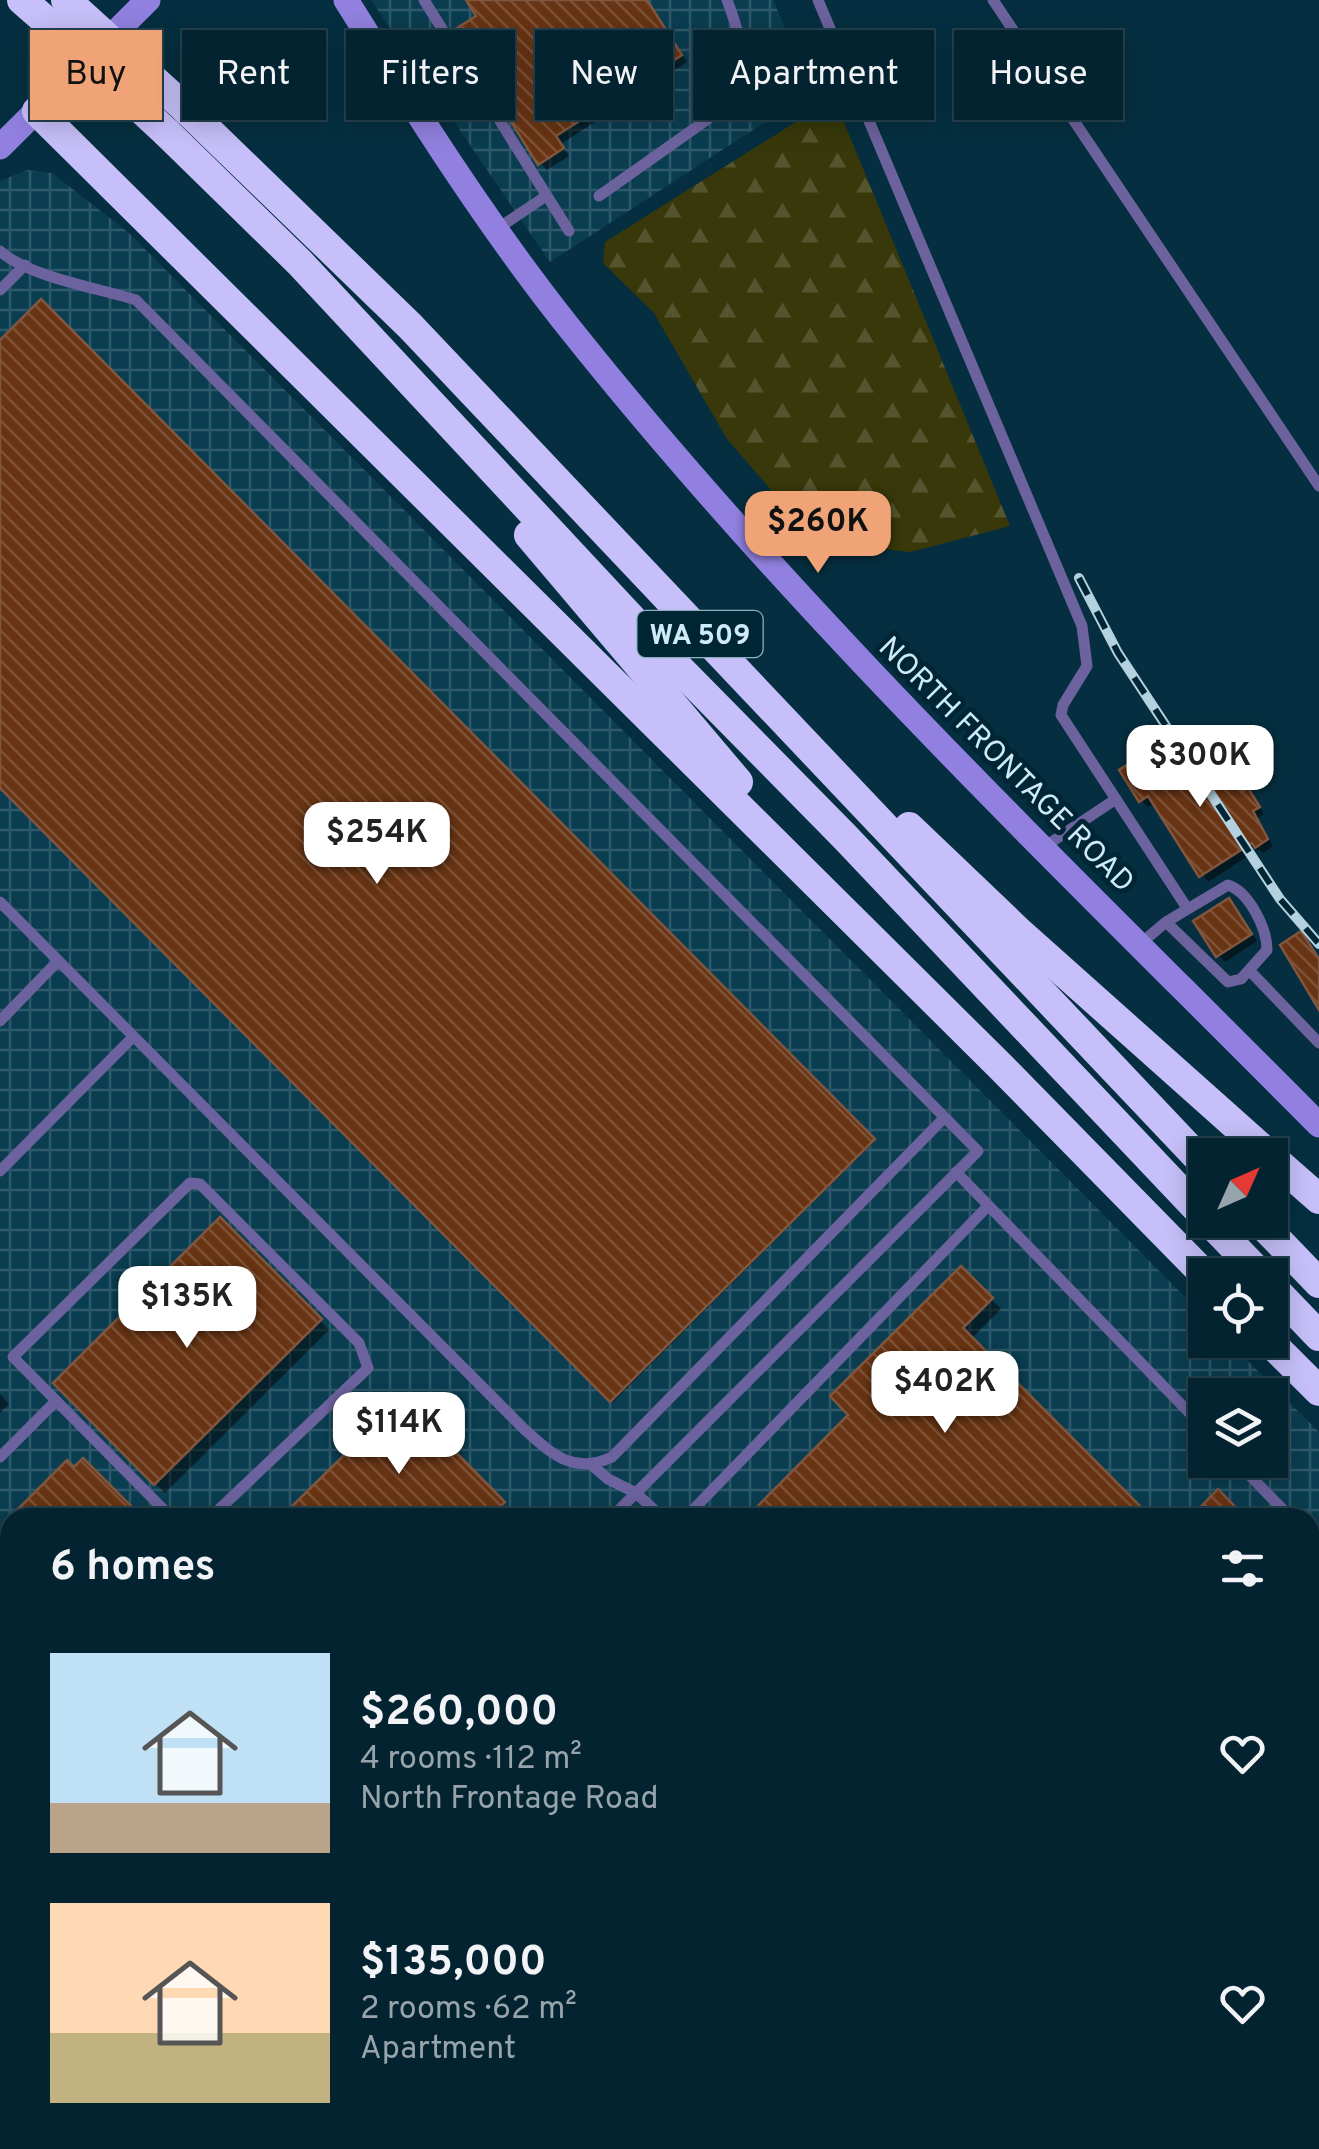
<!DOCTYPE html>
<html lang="en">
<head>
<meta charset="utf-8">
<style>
	:root { --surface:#042330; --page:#0d2b38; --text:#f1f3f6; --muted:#97a4ab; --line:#25404c; --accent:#efa377 }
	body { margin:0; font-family:Overpass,sans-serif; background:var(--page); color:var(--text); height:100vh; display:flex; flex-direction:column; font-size:38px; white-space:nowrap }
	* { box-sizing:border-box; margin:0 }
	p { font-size:32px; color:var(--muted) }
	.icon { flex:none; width:55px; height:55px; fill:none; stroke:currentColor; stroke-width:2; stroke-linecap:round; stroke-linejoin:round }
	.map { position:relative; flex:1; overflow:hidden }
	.drawer { position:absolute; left:0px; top:1508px; width:1320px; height:642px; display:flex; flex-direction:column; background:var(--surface); border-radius:30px 30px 0 0; box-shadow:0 5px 25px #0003,0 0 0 2px var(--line) }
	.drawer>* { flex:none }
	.banner { position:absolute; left:30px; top:30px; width:1260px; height:90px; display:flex; gap:20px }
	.needle { width:65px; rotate:45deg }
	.tools { position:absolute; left:1188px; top:1138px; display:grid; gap:20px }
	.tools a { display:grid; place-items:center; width:100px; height:100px; border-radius:0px; background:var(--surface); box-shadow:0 5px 25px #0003,0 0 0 2px var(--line); font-size:50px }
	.price { position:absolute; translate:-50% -85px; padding:0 22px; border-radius:20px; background:#fff; color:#222; font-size:32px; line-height:65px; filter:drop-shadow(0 2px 5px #0008) }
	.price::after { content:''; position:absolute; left:50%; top:60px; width:30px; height:22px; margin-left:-15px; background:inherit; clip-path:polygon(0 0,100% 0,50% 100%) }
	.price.active { background:var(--accent); color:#111 }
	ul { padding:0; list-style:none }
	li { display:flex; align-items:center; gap:30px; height:250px; padding:0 50px }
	li span { display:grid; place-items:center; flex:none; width:280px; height:200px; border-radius:0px; color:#555 }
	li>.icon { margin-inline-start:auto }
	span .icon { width:120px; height:120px; fill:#fffc; stroke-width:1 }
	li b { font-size:42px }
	h2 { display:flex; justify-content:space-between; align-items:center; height:120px; padding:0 50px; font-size:42px }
	.chip { padding:0 35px; border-radius:0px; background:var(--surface); box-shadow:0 5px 25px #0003,0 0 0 2px var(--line); font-size:35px; line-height:90px }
	.chip.active { background:var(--accent); color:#111 }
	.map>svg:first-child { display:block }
</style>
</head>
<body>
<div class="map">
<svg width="1319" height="2149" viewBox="0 0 1319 2149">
	<defs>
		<pattern id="industrial-grid" width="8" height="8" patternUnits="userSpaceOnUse" patternTransform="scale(2.5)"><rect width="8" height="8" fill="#0a3d50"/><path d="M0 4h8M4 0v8" fill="none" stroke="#2d596a"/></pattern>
		<pattern id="forest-firs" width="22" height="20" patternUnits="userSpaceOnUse" patternTransform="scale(2.5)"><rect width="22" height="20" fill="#38380a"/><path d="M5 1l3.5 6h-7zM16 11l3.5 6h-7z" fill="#54552e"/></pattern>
		<pattern id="building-back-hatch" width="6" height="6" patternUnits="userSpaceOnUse" patternTransform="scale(2.5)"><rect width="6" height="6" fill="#683413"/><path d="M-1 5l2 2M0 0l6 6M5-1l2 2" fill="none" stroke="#7d5236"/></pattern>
	</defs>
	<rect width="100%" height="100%" fill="#052f40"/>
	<g fill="url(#industrial-grid)" fill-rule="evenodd">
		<path d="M371,0H773L813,91L550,262Z"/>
		<path d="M27,170L52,173L129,233L1205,1317V1340H1227L1319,1432V1990L1310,1991V1518H10V1729L0,1719V181ZM1205,1395H1270V1460H1205Z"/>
		<path d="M0,1845L10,1855V2140H294L303,2149H0Z"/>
		<path d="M423,2140H794L785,2149H432Z"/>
	</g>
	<path fill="url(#forest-firs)" d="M834,98L1010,526L910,552L816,542L727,439L654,313L603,263L605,242Z"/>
	<g fill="#0007">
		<path d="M469,0H647L687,62L561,144L569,156L547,170L540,163L479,17Z"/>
		<path d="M41,303L874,1142L613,1402L0,785V343Z"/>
		<path d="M1144,757L1164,785L1254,798L1264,814L1258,818L1273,846L1263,853L1259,849L1208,882L1155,803L1148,807L1141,800Z"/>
		<path d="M1235,908L1257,941L1225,962L1218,955Z"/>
		<path d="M220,1221L329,1330L165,1493L56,1383Z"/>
		<path d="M961,1269L1001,1309L971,1339L852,1415Z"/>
		<path d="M0,1394L9,1404L0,1413Z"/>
		<path d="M402,1401L512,1513L507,1518H284Z"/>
		<path d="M66,1463L10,1518V1680L0,1670V1527Z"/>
		<path d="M0,1913L10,1923V2015L0,2025Z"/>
		<path d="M230,2140H248L256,2149H221Z"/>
		<path d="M759,2140H774L766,2147Z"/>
	</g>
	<g fill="url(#building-back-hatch)" stroke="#80563e" stroke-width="2.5">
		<path d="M466,0H647L682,55L556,136L564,148L538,165L454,30L476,16Z"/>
		<path d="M41,299L875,1139L610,1402L0,788V340Z"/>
		<path d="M1144,754L1163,783L1200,759L1205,766L1218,757L1241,792L1248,788L1260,807L1253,811L1268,839L1255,848L1252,843L1199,877L1148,796L1139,802L1119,770Z"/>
		<path d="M1229,898L1252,934L1216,957L1193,921Z"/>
		<path d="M1301,931L1319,959V1010L1280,945Z"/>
		<path d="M220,1217L322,1319L154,1485L53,1383Z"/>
		<path d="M961,1266L993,1298L963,1328L1152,1518H746L848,1415L830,1396Z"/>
		<path d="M402,1398L505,1502L489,1518H280Z"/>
		<path d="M83,1458L143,1518H9L67,1460L74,1467Z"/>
		<path d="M1218,1489L1246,1518H1190Z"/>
	</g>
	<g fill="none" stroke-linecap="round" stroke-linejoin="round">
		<g stroke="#426877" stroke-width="4" stroke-dasharray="5 8" stroke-linecap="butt">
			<path d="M0,1743L10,1753"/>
			<path d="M0,1837L10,1848"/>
		</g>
		<g stroke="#6c629d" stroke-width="11">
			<path d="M424,0L569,231"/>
			<path d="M818,0L1082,626L1087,666L1063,705L1061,715L1187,908"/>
			<path d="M993,0L1319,486"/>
			<path d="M599,196L722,109C753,75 742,39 727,0"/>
			<path d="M497,229L546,196"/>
			<path d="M0,251C29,277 98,288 136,300L978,1151L611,1518"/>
			<path d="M0,290L25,265"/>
			<path d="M1044,847L1116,799"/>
			<path d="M0,902L525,1430C553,1455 574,1475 612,1457L944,1118"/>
			<path d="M1140,944L1166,922L1228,885C1249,892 1267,928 1267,950L1241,979L1228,982L1166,922"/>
			<path d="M1250,971L1319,1043"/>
			<path d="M0,1021L58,961"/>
			<path d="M0,1171L133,1037"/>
			<path d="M956,1172L1205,1429"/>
			<path d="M0,1457L56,1401"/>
			<path d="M1235,1460L1291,1518"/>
			<path d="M593,1466L608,1479L636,1493L663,1518"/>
			<path d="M172,1518L13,1357L190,1183L200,1184L359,1343L368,1368L210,1518"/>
			<path d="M685,1518L988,1206"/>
			<path d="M1310,1537L1319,1547"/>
			<path d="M1310,1698L1319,1688"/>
			<path d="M0,2039L10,2030"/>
			<path d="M79,2140L88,2149"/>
			<path d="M495,2140L504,2149"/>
			<path d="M106,2149L115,2140"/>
			<path d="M176,2149L186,2140"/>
			<path d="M293,2149L302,2140"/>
			<path d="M625,2149L634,2140"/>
		</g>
		<g stroke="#9180df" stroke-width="25">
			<path d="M346,0C415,110 486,223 567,325C795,612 1061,865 1319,1125"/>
			<path d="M0,147L148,0"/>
			<path d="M0,1787L10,1797"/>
			<path d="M349,2140L357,2149"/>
		</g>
		<g stroke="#c6bff9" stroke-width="30">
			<path d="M22,0L46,21"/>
			<path d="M187,110L410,326L1205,1165"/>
			<path d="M37,111L1002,1068L1205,1275"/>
			<path d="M167,133L300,263L657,646L845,837L1205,1217"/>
			<path d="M529,535L738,782"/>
			<path d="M909,827L1020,933L1269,1155"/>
			<path d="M1270,1156L1319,1199"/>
			<path d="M1208,1220L1261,1275"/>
			<path d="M1258,1220L1319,1283"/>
			<path d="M1270,1285L1319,1336"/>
			<path d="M1268,1340L1319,1391"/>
		</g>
		<defs>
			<path id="rail" d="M1079,578L1118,653L1280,899L1319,944"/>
		</defs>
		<use href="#rail" stroke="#b3d1de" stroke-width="10"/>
		<use href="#rail" stroke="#002535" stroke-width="6" stroke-dasharray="19" stroke-linecap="butt"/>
		<g stroke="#c6bff9" stroke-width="30">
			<path d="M66,0L187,110"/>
			<path d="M46,21L167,133"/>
		</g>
	</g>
	<g text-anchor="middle" stroke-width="10" stroke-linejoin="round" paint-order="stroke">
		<rect fill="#002535" stroke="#92b0be" stroke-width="2.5" x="637.5" y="611" width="125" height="46" rx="8"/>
		<g font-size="28" font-weight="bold" fill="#d0ebf8">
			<text x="700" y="644">WA 509</text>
		</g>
		<g font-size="30" fill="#d0ebf8" stroke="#002535">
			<text transform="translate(1007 764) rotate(45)" y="10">NORTH FRONTAGE ROAD</text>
		</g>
	</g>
</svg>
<div class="tools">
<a><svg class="needle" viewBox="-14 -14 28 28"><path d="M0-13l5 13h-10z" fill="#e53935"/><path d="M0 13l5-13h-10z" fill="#97a4ab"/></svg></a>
<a><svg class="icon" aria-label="locate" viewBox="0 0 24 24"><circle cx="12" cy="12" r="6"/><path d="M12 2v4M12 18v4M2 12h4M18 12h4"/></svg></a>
<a><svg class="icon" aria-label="layers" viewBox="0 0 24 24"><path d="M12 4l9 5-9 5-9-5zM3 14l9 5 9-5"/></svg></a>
</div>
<b class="price active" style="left:818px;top:576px">$260K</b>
<b class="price" style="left:1200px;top:810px">$300K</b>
<b class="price" style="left:377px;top:887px">$254K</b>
<b class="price" style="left:187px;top:1351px">$135K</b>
<b class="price" style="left:945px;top:1436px">$402K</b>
<b class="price" style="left:399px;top:1477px">$114K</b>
<div class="banner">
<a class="chip active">Buy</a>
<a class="chip">Rent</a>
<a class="chip">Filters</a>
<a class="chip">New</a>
<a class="chip">Apartment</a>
<a class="chip">House</a>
</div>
<section class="drawer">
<h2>6 homes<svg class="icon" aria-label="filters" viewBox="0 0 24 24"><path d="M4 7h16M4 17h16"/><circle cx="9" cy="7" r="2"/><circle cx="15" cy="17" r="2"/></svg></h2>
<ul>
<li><span style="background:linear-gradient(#bfe0f5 75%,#b9a48a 0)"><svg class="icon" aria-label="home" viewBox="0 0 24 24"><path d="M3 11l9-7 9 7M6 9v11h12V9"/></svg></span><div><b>$260,000</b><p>4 rooms · 112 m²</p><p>North Frontage Road</p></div><svg class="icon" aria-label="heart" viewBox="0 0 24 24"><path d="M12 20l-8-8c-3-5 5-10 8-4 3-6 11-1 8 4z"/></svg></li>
<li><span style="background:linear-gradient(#ffd9b3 65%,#c2b280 0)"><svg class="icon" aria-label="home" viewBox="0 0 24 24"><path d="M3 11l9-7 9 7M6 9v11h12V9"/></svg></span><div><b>$135,000</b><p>2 rooms · 62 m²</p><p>Apartment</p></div><svg class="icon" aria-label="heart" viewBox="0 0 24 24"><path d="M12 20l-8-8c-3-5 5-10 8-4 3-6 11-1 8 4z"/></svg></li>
</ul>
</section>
</div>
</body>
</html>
